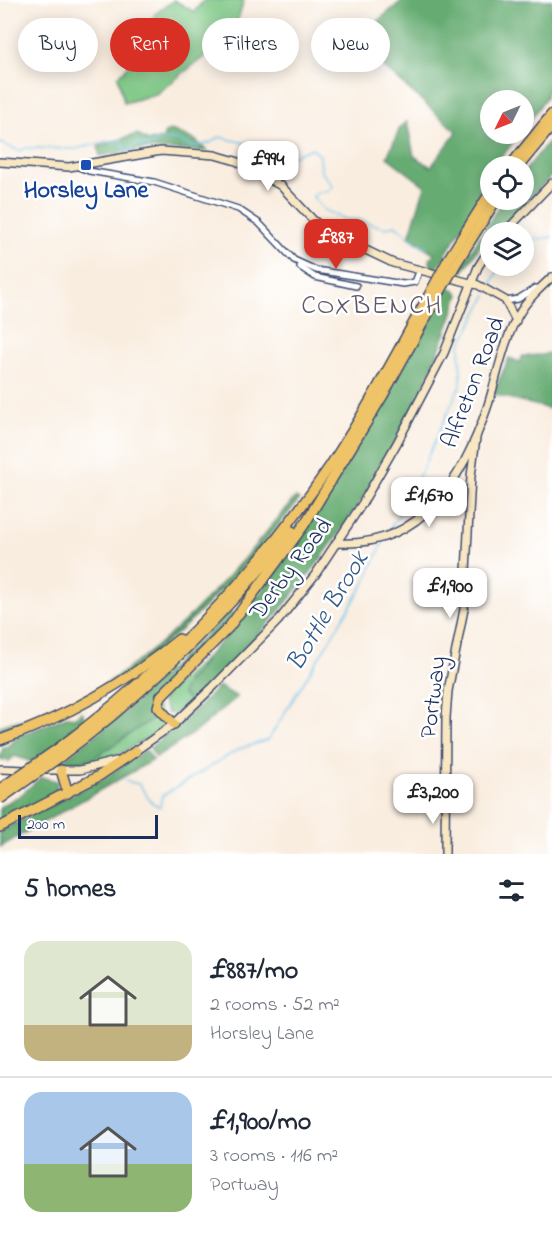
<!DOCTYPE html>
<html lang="en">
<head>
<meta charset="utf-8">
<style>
	:root { --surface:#fff; --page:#f6f6f7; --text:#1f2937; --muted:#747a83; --line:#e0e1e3; --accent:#d93025 }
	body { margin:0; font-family:"Indie Flower",sans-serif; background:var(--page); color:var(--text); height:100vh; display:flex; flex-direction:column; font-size:22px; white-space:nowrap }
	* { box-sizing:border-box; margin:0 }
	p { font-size:20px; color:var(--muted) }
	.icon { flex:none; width:33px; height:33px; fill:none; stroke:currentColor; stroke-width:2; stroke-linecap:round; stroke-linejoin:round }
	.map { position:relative; height:854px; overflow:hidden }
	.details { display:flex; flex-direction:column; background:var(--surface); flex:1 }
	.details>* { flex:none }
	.banner { position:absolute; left:18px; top:18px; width:516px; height:54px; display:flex; gap:12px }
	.needle { width:39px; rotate:227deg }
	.fabs { position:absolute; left:480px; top:90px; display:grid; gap:12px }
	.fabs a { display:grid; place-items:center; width:54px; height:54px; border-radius:50%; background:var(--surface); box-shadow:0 3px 15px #0003; font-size:30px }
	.scale { position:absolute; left:18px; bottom:15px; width:140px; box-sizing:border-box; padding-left:6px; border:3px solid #1b2f5e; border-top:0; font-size:16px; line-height:21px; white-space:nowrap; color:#1b2f5e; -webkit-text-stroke:4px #fff; paint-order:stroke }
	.price { position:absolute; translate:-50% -51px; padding:0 14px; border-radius:12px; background:#fff; color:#222; font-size:20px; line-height:39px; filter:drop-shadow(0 2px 3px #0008) }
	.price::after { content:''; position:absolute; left:50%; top:36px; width:18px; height:14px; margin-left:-9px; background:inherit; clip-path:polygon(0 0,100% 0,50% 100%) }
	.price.current { background:var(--accent); color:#fff }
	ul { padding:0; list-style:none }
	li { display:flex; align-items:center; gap:18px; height:150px; padding:0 24px }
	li+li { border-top:2px solid var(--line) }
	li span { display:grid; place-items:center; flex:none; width:168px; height:120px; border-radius:18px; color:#555 }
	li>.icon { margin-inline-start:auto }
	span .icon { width:72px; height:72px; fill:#fffc; stroke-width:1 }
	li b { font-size:26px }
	h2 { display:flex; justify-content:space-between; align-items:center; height:72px; padding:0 24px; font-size:26px }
	.pill { padding:0 21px; border-radius:27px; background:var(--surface); box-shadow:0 3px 15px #0003; font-size:21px; line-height:54px }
	.pill.current { background:var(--accent); color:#fff }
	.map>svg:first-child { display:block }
</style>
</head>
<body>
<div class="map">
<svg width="552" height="854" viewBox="0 0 552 854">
	<rect width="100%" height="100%" fill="#fff"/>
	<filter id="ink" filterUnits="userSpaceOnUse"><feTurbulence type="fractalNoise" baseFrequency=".0167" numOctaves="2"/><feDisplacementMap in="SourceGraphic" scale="12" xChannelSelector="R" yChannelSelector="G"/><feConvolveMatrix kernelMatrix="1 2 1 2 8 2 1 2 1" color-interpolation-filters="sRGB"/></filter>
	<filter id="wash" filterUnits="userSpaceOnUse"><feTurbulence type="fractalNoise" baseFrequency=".008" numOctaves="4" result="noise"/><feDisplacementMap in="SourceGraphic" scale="24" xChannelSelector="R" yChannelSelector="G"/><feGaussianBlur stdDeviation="1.35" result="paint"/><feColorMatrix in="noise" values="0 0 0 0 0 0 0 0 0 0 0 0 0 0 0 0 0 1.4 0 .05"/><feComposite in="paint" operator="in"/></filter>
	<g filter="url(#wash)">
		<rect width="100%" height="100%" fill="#f9eddf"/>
		<g fill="#7dc784" stroke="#4c7b71" stroke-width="1.5">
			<path d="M174,0L194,12L204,0H244L233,34L156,94L124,103L118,76L125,70L155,14Z"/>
			<path d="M205,659V663L187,681V695L192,701L177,713L168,714L162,702L168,692Z"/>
			<path d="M161,689C153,705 158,709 165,723L156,733L109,760L57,766L60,763L92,759L155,717L147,702Z"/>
		</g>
		<g fill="#66ac72" stroke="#406e68" stroke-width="1.5">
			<path d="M403,0H552L551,80L546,97L524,129V100H490V134H520L494,166H490L482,183L475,206L436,270L431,267L430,260L434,253L409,237L425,186L387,157L400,128L407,122L414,156L431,167L457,132L364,49L380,19Z"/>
			<path d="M171,130L195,140L207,151L146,149L100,156L98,146L137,134L148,141L164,138V134Z"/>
			<path d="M548,142L552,149V175L504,225H494L461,274H456L503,200H524V172Z"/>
			<path d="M447,288H452L459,294C418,426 328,567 230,664C219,675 203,697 190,701L182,694C183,678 202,673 205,659C304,554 377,413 447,288Z"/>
			<path d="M552,352L550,409L493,394L509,358L520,362L522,356L542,355Z"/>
			<path d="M295,498L299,500C230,585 156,669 55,715C37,723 18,730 0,737V726C20,719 41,716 61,707C158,665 229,577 295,498Z"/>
			<path d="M230,612L233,613L231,618L187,665L147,702L155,717L92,759L60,763L122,714Z"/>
			<path d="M218,686L237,697L195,732L156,758L150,748L200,706Z"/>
			<path d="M82,712L84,716L80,727L31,762L15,756L9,761L0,759L3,748L10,745L17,737L68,716L74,718Z"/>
			<path d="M146,750L153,760L0,847V831L105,778Z"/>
			<path d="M41,777L57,781V795L0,825V807L21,795Z"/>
		</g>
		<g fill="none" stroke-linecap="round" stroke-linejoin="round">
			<g stroke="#6cc1e9" stroke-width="1.5">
				<path d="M0,143L20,151L26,148L76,149L106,141L114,144L121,139L124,148L128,150L137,143L148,146L162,140H177L192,147L210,143L219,137L249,144L264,153L274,155L290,157L312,148L320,156L321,171L333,186L329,191L317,193L313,197L324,210L347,220H358L386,228L395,225L417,243L427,247"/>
				<path d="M524,241L552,237"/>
				<path d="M490,287L500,266"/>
				<path d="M389,531L414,488L461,383L460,346L487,295"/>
				<path d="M125,781L139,784L151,802L160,807L162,796L239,749L268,740L363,586L384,540"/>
			</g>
		</g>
	</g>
	<g filter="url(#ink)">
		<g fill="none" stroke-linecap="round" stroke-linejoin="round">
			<defs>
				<g id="street">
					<path d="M76,166L89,171L154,182L238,209L259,223L294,260L316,270L403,284L415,282L419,272"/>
					<path d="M300,264V267L315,277L356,286"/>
					<path d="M506,301L518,299L536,288L540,289"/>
				</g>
				<g id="secondary">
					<path d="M0,162L69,167L161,151L215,155L236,161L281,186L313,220L330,233L393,263L478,285L505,300L516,321"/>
					<path d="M505,232L552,183"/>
					<path d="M336,543C423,548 464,477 488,405C497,377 504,339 519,314C527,300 540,288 552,277"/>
					<path d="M134,752L174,724L213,687L278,621L315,575L362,504L397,443L444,353L478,267L490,248"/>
					<path d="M0,769L27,770"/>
					<path d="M42,770H80L116,761"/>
					<path d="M445,854L446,718L448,691L464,609L471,476L476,438"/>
				</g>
				<g id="highway">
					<path d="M510,166L552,114"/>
					<path d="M519,166L552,126"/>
					<path d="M449,258L490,193"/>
					<path d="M457,262L496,200"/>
					<path d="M174,724L158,707L161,696L229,627L304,525L382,397L436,299"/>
					<path d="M0,740C66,717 125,684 179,639"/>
					<path d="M56,750C162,671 256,576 330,466C366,412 396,354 428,297"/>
					<path d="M61,756C148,691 224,616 292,531"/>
					<path d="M61,770L68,793"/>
					<path d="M0,827L99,776L136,751"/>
				</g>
			</defs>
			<use href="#street" stroke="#3c4c71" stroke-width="8"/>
			<use href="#secondary" stroke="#3c4c71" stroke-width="10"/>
			<use href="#highway" stroke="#3c4c71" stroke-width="12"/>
			<use href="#street" stroke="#fff" stroke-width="5"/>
			<use href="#secondary" stroke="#f9e7c3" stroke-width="7"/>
			<use href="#highway" stroke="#efc469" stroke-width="9"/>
			<defs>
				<g id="highway-bridge">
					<path d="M428,297L449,258"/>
					<path d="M436,299L457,262"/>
					<path d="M0,789L56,750"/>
					<path d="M0,799L61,756"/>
				</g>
			</defs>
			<use href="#highway-bridge" stroke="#3c4c71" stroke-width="12" stroke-linecap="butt"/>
			<use href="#highway-bridge" stroke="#efc469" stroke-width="9"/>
		</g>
	</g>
	<rect fill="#1a4fb4" stroke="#fff" stroke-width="2" x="80" y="159" width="12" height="12" rx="3"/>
	<g text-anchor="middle" stroke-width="5" stroke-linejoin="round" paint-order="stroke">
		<g font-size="24" font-weight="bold" fill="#164399" stroke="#fff">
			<text x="86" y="197">Horsley Lane</text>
		</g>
		<g font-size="24" fill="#1b2f5e" stroke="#fff">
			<text transform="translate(472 382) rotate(-69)" y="8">Alfreton Road</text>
			<text transform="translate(290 568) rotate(-53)" y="8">Derby Road</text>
			<text transform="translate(432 697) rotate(-83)" y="8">Portway</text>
		</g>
		<g font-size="26" font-style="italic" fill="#335b88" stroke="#fff">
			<text transform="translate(326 610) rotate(-59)" y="9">Bottle Brook</text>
		</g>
		<g font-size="27" letter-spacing="1.5" fill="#635868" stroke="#fff">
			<text x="372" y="313">COXBENCH</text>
		</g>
	</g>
</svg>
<div class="fabs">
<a><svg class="needle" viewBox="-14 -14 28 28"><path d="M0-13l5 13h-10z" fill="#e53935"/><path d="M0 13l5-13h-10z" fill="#747a83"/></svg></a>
<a><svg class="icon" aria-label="locate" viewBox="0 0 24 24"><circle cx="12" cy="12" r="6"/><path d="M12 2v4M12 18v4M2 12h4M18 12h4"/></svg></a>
<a><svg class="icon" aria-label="layers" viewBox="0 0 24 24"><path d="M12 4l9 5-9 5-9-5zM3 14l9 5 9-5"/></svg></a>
</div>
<div class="scale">200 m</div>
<b class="price" style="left:268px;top:192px">£994</b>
<b class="price current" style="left:336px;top:270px">£887</b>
<b class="price" style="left:429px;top:528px">£1,670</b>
<b class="price" style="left:450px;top:619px">£1,900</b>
<b class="price" style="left:433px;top:825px">£3,200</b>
<div class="banner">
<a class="pill">Buy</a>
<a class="pill current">Rent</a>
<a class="pill">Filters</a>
<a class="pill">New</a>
</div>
</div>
<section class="details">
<h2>5 homes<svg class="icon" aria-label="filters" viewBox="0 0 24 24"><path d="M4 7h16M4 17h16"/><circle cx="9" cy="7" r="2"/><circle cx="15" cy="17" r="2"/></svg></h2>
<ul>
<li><span style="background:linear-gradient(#dfe7d0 70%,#c2b280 0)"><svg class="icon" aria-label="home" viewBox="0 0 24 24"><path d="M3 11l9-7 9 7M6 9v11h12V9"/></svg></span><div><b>£887/mo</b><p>2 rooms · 52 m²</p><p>Horsley Lane</p></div></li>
<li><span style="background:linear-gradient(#a9c7e8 60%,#8fb573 0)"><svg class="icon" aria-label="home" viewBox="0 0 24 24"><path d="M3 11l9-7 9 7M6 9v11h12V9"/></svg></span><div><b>£1,900/mo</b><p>3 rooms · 116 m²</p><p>Portway</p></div></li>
</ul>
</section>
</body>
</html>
